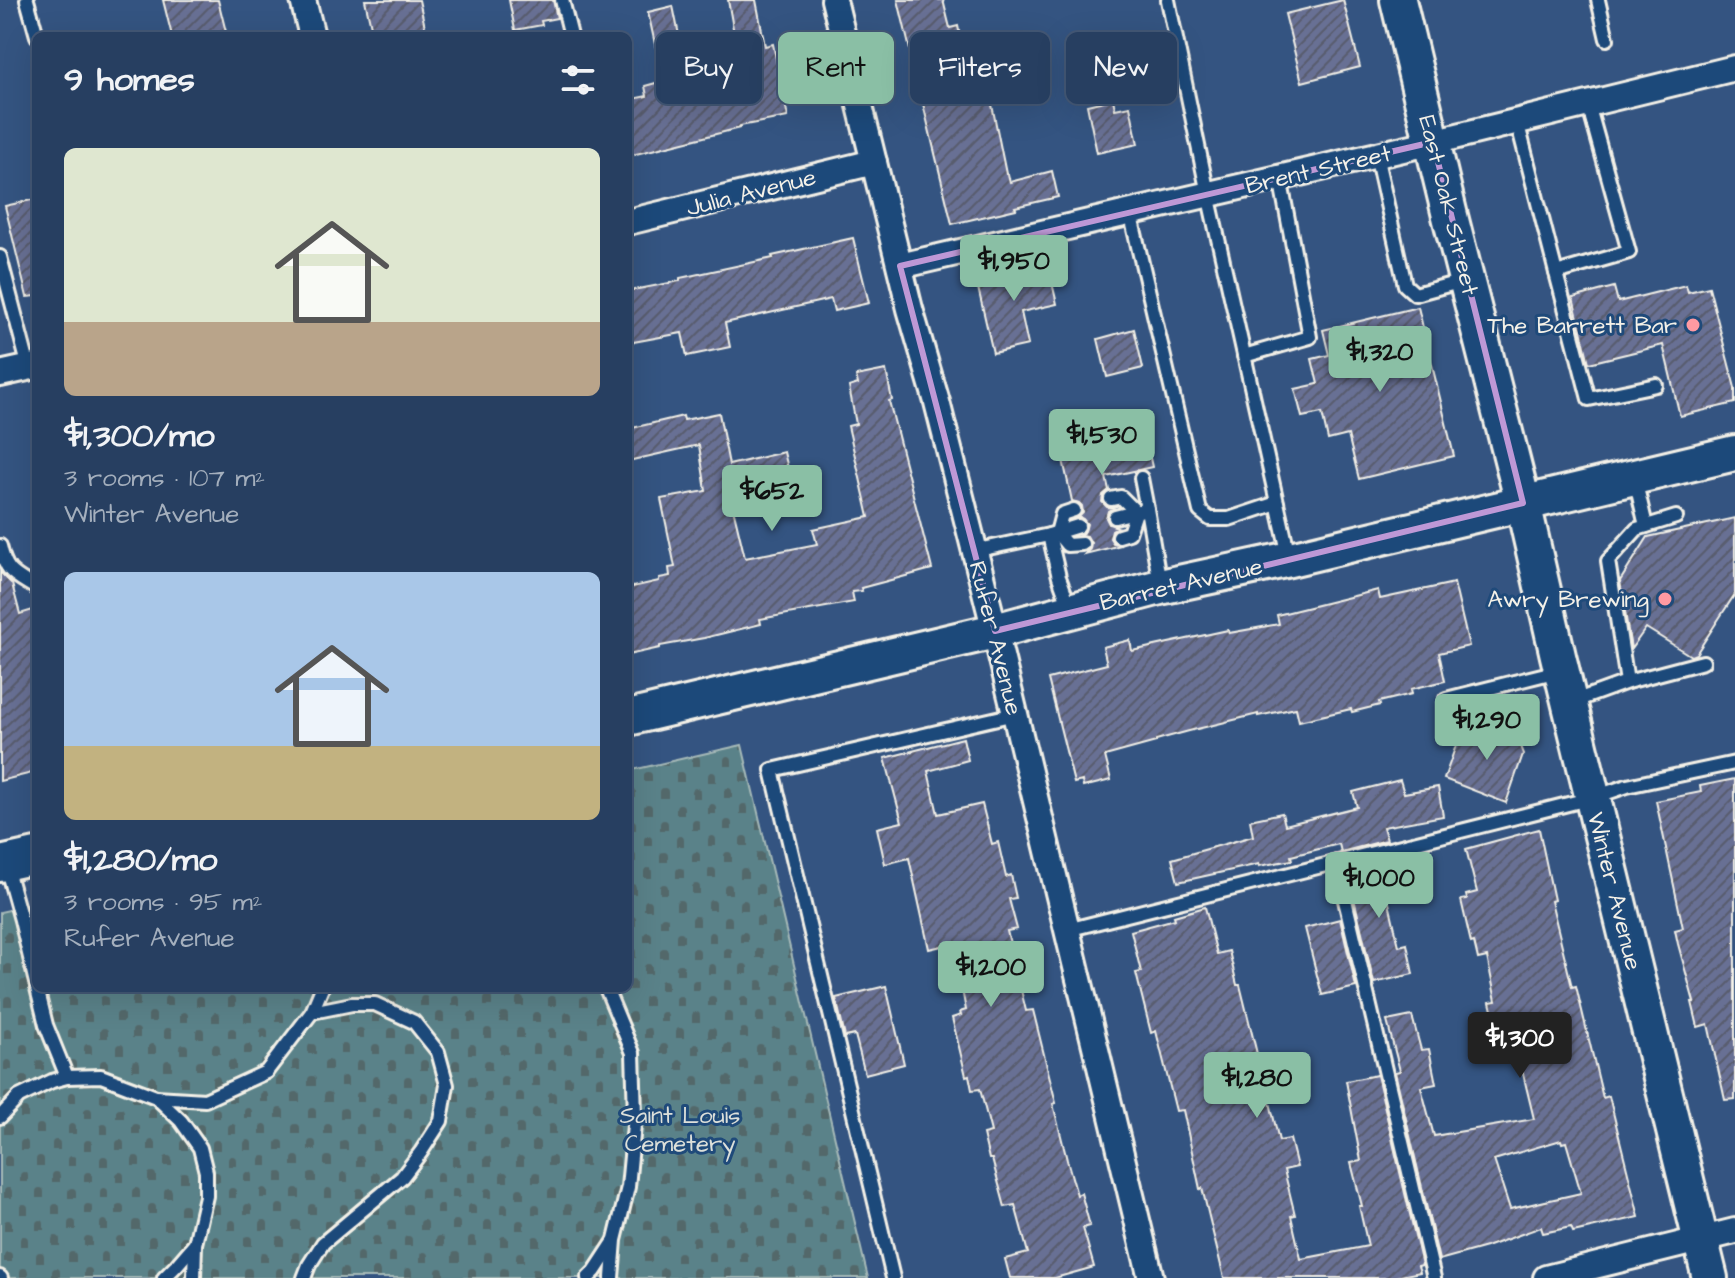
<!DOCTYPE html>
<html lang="en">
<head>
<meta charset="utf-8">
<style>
	:root { --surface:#273f61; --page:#334a6a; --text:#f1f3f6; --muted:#a4afbd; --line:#435876; --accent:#8abfa5 }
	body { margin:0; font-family:"Architects Daughter",sans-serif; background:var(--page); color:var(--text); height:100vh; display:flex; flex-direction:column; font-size:30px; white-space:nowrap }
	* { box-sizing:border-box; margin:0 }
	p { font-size:26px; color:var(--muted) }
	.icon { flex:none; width:44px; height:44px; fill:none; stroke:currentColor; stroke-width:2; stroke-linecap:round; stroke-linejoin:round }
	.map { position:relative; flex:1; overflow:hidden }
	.sheet { position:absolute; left:32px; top:32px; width:600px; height:960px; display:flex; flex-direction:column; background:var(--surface); border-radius:12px; box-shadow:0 8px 32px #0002,0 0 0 2px var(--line) }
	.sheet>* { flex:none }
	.banner { position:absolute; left:656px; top:32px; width:760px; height:72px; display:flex; gap:16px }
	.price { position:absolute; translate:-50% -68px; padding:0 18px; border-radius:8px; background:var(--accent); color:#111; font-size:26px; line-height:52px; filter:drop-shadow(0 2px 4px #0008) }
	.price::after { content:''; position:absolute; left:50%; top:48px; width:24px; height:18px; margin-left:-12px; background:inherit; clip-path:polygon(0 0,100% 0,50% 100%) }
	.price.active { background:#222; color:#fff }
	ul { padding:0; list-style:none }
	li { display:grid; align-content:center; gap:16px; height:424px; padding:0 32px }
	li span { display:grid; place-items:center; height:248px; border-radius:12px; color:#555 }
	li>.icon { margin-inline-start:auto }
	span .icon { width:144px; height:144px; fill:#fffc; stroke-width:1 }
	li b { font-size:34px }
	h2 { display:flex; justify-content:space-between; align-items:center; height:96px; padding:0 32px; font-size:34px }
	.tag { padding:0 28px; border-radius:12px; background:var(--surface); box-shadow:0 8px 32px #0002,0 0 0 2px var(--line); font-size:28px; line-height:72px }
	.tag.active { background:var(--accent); color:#111 }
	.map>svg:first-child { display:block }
</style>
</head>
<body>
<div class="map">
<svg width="1735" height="1278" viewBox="0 0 1735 1278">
	<defs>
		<pattern id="cemetery-stones" width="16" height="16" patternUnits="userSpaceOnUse" patternTransform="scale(2)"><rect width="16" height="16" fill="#5a8289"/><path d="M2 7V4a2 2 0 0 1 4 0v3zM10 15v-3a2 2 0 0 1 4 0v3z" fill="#52686b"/></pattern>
		<pattern id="building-hatch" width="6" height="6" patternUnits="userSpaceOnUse" patternTransform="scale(2)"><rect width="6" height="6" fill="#676f94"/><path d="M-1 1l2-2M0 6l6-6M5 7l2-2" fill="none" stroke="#585c6d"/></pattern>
	</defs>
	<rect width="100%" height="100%" fill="#345481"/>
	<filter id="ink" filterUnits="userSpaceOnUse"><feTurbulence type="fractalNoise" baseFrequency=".0125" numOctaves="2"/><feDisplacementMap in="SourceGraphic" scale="16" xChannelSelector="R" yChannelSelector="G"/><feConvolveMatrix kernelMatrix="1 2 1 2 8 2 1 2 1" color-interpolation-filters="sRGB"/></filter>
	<g filter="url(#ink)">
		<path fill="url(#cemetery-stones)" stroke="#a7bab8" stroke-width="2" d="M742,745L868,1278H0V912L36,904V988H628V771Z"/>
		<g fill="url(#building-hatch)" stroke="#f4f1e8" stroke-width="2" fill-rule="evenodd">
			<path d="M163,0H218L227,36H172Z"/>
			<path d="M365,0H419L427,36H373Z"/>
			<path d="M509,0H553L557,18L541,21L542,25L515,30Z"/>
			<path d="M728,0H756L765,46L773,44L788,117L740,126V128L628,156V100L647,96L645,86L663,81L648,12L673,6L687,74L739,62Z"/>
			<path d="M898,0H943L950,28L958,26L966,64L1025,56L1029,79L988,85L1006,174H1008L1010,182L1052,171L1058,197L1015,207L1016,209L952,224Z"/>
			<path d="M1343,0L1360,67L1302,82L1285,14Z"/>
			<path d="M1113,99L1115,109L1130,106L1138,144L1097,153L1087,105Z"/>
			<path d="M36,199V296L27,297L5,206Z"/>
			<path d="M853,238L869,303L834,311L831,299L725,323L730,347L687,356L682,333L628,343V291L680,281V278L773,258L772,256Z"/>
			<path d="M1047,261L1057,304L1021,312L1028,345L993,353L976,279Z"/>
			<path d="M1686,285L1688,292L1709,287L1735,388V403L1680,416L1663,345L1589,363L1573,298L1614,287L1618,302Z"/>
			<path d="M1418,307L1454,456L1359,479L1348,435L1328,440L1322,413L1302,417L1295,389L1318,384L1312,359L1329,355L1323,330Z"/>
			<path d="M1134,329L1143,368L1107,377L1098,339Z"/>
			<path d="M886,370L892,400L889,401L932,569L861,588L862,591L852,592L854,602L760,619L761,624L704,638L660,646V648L628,655V588L659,581V578L670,576L669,568L675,567L661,499L706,491L699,445L628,461V429L683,416L684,420L719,413L729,465L784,452L791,481L740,494L742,507L733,508L745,558L817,544L813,529L869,517L848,426L856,424L849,387L858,384L856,376Z"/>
			<path d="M1143,427L1152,467L1106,477L1109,490L1103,495L1102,502L1107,507L1113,508L1108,511L1106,518L1109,524L1117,527L1112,530L1110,538L1113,543L1121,545L1085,554L1090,549L1091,543L1087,536L1080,535L1085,531L1087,524L1083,519L1079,517L1083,513L1082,506L1079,503L1072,501L1060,446Z"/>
			<path d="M1735,518V594L1696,654L1691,656L1646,628L1631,649L1620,581L1648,537Z"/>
			<path d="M0,572L12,584L20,614L36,609V772L0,781Z"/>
			<path d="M1454,583L1469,646L1439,653L1445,681L1411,689L1412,694L1379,702L1380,705L1352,712L1351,709L1299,721L1296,708L1258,716V714L1189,731L1156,740V742L1105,756L1111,780L1083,787L1082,781L1074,783L1048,679L1107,664L1103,647L1130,640L1132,651L1228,630L1229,633L1279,624L1277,615L1378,590L1380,599Z"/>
			<path d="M1511,723L1523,754L1506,803L1444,779L1459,737Z"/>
			<path d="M963,738L968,760L928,771L938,814L982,804L992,844L998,842L1006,877L1011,875L1016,898L1009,899L1017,929L1007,931L1026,1011L1033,1010L1056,1103L1053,1104L1067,1160L1077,1195L1081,1193L1090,1226L1083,1228L1094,1267L1055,1278H1010L1005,1259L1028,1253L1015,1205L1005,1207L992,1159H989L983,1134L991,1132L980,1089L972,1090L969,1075L966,1076L952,1018L961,1015L960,1012L966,1010L962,990H965L955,943L929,949L909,858L885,864L877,828L902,822L885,758Z"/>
			<path d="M1735,779V1099L1725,1100L1708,1024L1698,1027L1692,1002H1694L1678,944L1675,930L1683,928L1656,801L1701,792L1700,786Z"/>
			<path d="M1400,780L1404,793L1438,787L1443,816L1383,827L1387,840L1341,852L1339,844L1291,856L1292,860L1259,866V864L1178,882L1172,859L1253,836L1250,820L1282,813L1285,825L1357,807L1353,792Z"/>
			<path d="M1539,829L1554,900L1551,901L1572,987L1576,986L1603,1098L1609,1096L1639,1217L1573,1232L1571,1227L1543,1233L1541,1227L1486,1247L1439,1260L1395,1072L1400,1071L1387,1021L1412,1016L1421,1050L1429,1049L1436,1084L1421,1087L1434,1136L1534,1119L1512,1028L1497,1032L1490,1002L1496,1001L1487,957L1478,959L1474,942L1471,943L1461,900L1467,899L1466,895L1477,892L1466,849ZM1561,1140L1562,1143L1566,1142L1581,1193L1510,1209L1494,1160Z"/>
			<path d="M1392,858L1399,886L1386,890L1399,946L1407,944L1413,974L1374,983L1347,869Z"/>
			<path d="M1205,907L1217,954L1229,951L1237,985H1240L1261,1070L1265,1069L1272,1098H1269L1279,1141L1290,1139L1297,1167L1284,1170L1295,1215L1291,1216L1301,1259L1368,1246L1359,1206H1362L1351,1163L1361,1161L1346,1081L1377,1075L1422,1265L1418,1266L1420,1272L1391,1278H1224L1202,1188L1200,1189L1183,1110L1176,1111L1156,1031L1151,1033L1136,973L1141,972L1131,931L1175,919L1174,916Z"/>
			<path d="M1340,919L1356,987L1322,995L1305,928Z"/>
			<path d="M886,986L904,1064L865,1074L855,1035L845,1037L836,998Z"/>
		</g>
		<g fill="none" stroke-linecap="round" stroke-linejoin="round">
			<defs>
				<g id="lane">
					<path d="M27,0L37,36"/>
					<path d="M562,0L571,36"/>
					<path d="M1168,0L1208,194L1289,556"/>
					<path d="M1598,0L1607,39"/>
					<path d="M1517,121L1556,273L1629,252L1588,104"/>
					<path d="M1376,155L1405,285L1415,294L1463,281"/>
					<path d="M1130,212L1200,511L1210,519H1229L1277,503"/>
					<path d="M0,257L29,368"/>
					<path d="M1556,273L1589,399L1656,385"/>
					<path d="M1244,356L1310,337L1280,177"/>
					<path d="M1141,478L1147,509"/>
					<path d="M1635,479L1646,526"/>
					<path d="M1111,499L1121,497L1136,512L1129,533L1119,536"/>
					<path d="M1074,510L1062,514L1057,533L1067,545L1082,544"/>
					<path d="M1115,517L1147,509L1160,584"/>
					<path d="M0,546C6,573 13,574 36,588"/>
					<path d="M974,551L1049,535"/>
					<path d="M1071,610L1059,577L1049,535L1078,526"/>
					<path d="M1627,682L1703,662"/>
					<path d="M1446,699L1558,671"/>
					<path d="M1572,702L1627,682L1608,561L1637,529L1676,517"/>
					<path d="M1336,862L1434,1278"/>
					<path d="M6,866L21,920L36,983"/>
					<path d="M1067,930L1592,798L1627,786L1735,763"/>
					<path d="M37,988L46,1025L67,1077"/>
					<path d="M606,988L633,1053L635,1115L628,1187L615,1240L612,1278"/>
					<path d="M156,1097L205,1100L266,1072L312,1012L322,988"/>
					<path d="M0,1117L19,1097L52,1081L67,1077L101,1076L156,1097L181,1121L200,1148L206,1172V1196L195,1244L176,1266L164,1278"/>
					<path d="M0,1277L1,1278"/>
					<path d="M194,1278L195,1244"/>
					<path d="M304,1278L309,1265L323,1243L402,1177L421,1152L441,1121L447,1085L438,1052L414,1022L375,1004H352L312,1012"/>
					<path d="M588,1278L595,1271L614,1242"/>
					<path d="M893,1278L772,770L1015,714"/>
				</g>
				<g id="street">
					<path d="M303,0L312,36"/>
					<path d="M834,0L910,309L937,402L995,631L1151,1278"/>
					<path d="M628,222L874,162"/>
					<path d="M900,266L1433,142L1735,68"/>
					<path d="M0,374L36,366"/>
					<path d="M1546,1278L1735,1231"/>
				</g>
				<g id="secondary">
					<path d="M1398,0L1450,216L1523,503L1558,656L1710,1278"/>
					<path d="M628,718L995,631L1160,587L1290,559L1735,453"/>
					<path d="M0,864L36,856"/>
				</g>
			</defs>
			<use href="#lane" stroke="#f4f1e8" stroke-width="18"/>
			<use href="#street" stroke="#f4f1e8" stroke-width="30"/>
			<use href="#secondary" stroke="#f4f1e8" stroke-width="40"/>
			<use href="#lane" stroke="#1f4a7a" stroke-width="12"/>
			<use href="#street" stroke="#1f4a7a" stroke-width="24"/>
			<use href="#secondary" stroke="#1f4a7a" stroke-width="34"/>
		</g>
	</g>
	<path fill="none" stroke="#be98d6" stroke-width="6" stroke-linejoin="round" d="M1433,142L1523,503L995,631L900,266Z"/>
	<g fill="#ff9aa2" stroke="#1f4a7a" stroke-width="3">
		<circle cx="1693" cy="325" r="8"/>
		<circle cx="1665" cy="599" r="8"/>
	</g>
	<g text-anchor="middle" stroke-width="6" stroke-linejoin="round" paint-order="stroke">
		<g font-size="24" fill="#f4f1e8" stroke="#1f4a7a">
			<text transform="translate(1318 169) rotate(-13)" y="8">Brent Street</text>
			<text transform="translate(751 192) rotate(-14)" y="8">Julia Avenue</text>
			<text transform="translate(1449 205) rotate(76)" y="8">East Oak Street</text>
			<text transform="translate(1181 584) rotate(-13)" y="8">Barret Avenue</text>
			<text transform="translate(996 638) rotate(76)" y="8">Rufer Avenue</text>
			<text transform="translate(1615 891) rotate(76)" y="8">Winter Avenue</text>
		</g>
		<g font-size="24" fill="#f4f1e8" stroke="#1f4a7a" text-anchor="end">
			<text x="1677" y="333">The Barrett Bar</text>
			<text x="1649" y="607">Awry Brewing</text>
		</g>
		<g font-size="24" fill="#dde0da" stroke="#1f4a7a">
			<text x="680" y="1123">Saint Louis<tspan x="680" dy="28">Cemetery</tspan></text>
		</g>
	</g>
</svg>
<b class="price" style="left:1014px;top:303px">$1,950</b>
<b class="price" style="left:1380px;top:394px">$1,320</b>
<b class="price" style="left:1102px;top:477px">$1,530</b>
<b class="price" style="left:772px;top:533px">$652</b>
<b class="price" style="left:1487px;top:762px">$1,290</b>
<b class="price" style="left:1379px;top:920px">$1,000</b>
<b class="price" style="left:991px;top:1009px">$1,200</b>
<b class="price active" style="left:1520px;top:1080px">$1,300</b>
<b class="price" style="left:1257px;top:1120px">$1,280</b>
<div class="banner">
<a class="tag">Buy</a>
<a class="tag active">Rent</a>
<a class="tag">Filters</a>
<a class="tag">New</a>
</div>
<section class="sheet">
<h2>9 homes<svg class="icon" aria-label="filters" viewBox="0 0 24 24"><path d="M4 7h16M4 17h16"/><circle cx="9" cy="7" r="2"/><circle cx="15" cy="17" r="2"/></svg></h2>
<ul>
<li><span style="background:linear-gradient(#dfe7d0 70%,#b9a48a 0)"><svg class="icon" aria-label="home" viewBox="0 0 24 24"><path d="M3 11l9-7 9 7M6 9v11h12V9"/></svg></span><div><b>$1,300/mo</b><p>3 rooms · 107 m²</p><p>Winter Avenue</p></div></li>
<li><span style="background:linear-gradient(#a9c7e8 70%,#c2b280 0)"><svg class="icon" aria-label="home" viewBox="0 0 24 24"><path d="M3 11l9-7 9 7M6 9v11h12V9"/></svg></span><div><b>$1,280/mo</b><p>3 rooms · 95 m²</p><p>Rufer Avenue</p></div></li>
</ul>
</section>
</div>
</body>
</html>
